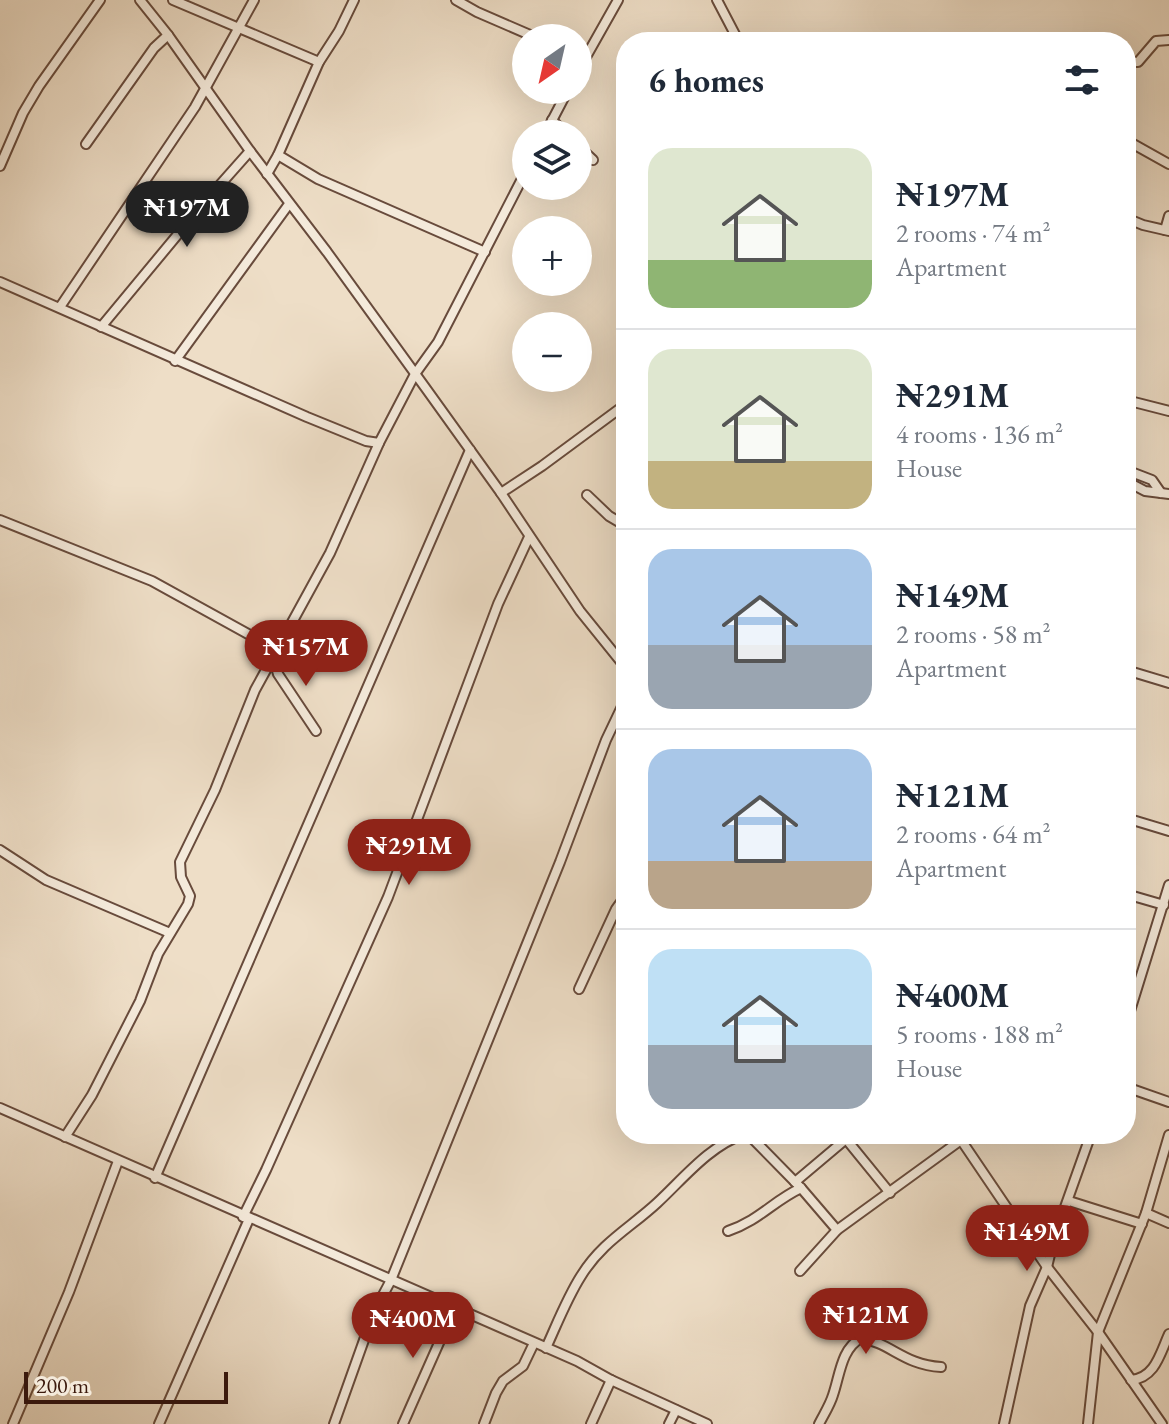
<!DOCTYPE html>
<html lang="en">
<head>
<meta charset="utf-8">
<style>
	:root { --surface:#fff; --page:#f2f2f3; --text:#1f2937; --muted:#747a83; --line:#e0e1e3; --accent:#8f2418 }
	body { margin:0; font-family:"EB Garamond",serif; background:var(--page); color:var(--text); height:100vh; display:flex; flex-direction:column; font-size:30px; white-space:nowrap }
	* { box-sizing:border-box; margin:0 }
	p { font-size:26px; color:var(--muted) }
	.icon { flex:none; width:44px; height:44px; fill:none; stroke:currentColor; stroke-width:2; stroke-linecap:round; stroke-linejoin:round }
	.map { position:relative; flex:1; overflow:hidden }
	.side { position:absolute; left:616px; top:32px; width:520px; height:1112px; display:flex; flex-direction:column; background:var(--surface); border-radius:32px; box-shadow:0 8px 32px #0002 }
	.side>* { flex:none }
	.needle { width:52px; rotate:214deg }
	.tools { position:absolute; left:512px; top:24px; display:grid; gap:16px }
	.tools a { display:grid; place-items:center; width:80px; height:80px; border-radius:50%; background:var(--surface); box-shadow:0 8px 32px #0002; font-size:40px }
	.scale { position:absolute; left:24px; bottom:20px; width:204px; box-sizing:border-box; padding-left:8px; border:4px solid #3c1a0d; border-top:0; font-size:22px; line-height:28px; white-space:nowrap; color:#3c1a0d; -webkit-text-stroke:6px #f4eadb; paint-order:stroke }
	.price { position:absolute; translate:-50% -68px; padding:0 18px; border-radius:28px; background:var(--accent); color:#fff; font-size:26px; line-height:52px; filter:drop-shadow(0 2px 4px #0008) }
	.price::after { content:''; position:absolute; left:50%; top:48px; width:24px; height:18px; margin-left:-12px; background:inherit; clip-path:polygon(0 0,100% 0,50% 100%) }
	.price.active { background:#222; color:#fff }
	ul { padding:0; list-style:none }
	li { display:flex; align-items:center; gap:24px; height:200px; padding:0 32px }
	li+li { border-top:2px solid var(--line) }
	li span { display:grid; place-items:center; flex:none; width:224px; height:160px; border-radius:24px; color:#555 }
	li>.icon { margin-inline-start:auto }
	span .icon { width:96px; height:96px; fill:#fffc; stroke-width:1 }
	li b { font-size:34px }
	h2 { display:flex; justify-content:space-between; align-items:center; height:96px; padding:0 32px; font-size:34px }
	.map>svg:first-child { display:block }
</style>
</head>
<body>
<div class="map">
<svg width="1169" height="1424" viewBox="0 0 1169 1424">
	<rect width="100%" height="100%" fill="#eedec7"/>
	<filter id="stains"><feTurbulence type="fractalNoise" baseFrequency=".0025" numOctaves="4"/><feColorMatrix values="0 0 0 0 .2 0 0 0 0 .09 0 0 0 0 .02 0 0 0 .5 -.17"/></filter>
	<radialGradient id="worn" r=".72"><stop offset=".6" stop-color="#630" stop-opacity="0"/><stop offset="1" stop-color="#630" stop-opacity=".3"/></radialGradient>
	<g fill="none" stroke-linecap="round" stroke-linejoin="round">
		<defs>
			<g id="minor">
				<path d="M140,0L168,35L250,151L327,252L427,390L501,493L580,611L626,668"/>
				<path d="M173,0L319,62"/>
				<path d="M456,0L477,12L537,38"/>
				<path d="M717,0L739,42"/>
				<path d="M1126,62H1138L1156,41L1169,40"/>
				<path d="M578,71L618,0"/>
				<path d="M552,120L566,134"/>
				<path d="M545,134L568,90"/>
				<path d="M1126,140L1169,164"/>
				<path d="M86,144L154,48L168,35"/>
				<path d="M578,146L593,160"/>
				<path d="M278,155L318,179L485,252"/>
				<path d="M0,166L23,113L39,86L100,0"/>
				<path d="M267,174L278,155L319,62L339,31L354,0"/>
				<path d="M1126,218L1143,225L1169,231"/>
				<path d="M1165,230L1169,216"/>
				<path d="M0,282L307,417L366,441L379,443L415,374L438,342L526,171"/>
				<path d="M60,307L195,107L254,0"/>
				<path d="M101,327L203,204L250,151"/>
				<path d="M175,361L289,204"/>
				<path d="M1126,400L1169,411"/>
				<path d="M1126,470L1152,480L1161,493"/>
				<path d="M1126,481L1145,491L1169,494"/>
				<path d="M501,493L542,466L626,404"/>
				<path d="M587,495L609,516L626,526"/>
				<path d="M0,520L152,581L277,650"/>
				<path d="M273,657L278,674L316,731"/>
				<path d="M1126,670L1169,683"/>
				<path d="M1126,818L1169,831"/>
				<path d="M0,850L46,880L170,933"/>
				<path d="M1126,894L1164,905"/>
				<path d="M579,989L616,909L626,895"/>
				<path d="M1126,1024L1169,885"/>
				<path d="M1126,1087L1169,1102"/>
				<path d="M0,1108L577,1361L611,1380L707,1424"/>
				<path d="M748,1134L801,1188L837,1230"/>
				<path d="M957,1134L1047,1267L1098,1332L1162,1424"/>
				<path d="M65,1137L92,1095L140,1001L158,954L188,904L190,896L181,877L180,862L215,790L255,690L330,553L379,443"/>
				<path d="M846,1139L890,1193"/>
				<path d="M155,1178L470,450"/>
				<path d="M795,1182L852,1134"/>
				<path d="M1069,1201L1142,1224"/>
				<path d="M1146,1213L1169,1223"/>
				<path d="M243,1217L266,1170L388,897L498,604L529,537"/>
				<path d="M728,1231C760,1220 773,1201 801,1188"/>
				<path d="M800,1271L837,1230L961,1140"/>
				<path d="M546,1348C557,1324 567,1298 581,1276C602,1242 630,1228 657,1203C683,1179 709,1146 744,1134"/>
				<path d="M1131,1380C1155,1378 1160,1354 1169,1334"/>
				<path d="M13,1424L69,1292L118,1161"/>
				<path d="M159,1424L249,1219"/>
				<path d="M334,1424L374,1312L391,1280L560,862L606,740L626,698"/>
				<path d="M403,1424L454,1309"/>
				<path d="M484,1424L496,1393L503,1381L523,1366L534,1343"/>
				<path d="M591,1424L611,1380"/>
				<path d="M669,1424L676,1410"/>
				<path d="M819,1424C824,1414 830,1405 833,1395C840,1375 841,1349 861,1338C891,1343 904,1365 941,1367"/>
				<path d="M1004,1424L1030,1306L1047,1267L1054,1238L1091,1134"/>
				<path d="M1088,1424L1098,1332L1146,1213L1169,1135"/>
			</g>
		</defs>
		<use href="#minor" stroke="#684b3c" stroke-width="12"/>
		<use href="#minor" stroke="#f4eadb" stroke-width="8"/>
	</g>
	<rect width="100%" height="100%" filter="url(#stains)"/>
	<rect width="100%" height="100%" fill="url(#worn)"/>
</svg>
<div class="tools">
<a><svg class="needle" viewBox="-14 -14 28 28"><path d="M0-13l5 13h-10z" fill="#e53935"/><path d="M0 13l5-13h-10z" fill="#747a83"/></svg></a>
<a><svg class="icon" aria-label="layers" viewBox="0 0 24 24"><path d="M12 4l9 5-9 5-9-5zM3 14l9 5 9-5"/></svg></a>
<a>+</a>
<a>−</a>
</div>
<div class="scale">200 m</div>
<b class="price active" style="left:187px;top:249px">₦197M</b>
<b class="price" style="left:306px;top:688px">₦157M</b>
<b class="price" style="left:409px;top:887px">₦291M</b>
<b class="price" style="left:1027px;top:1273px">₦149M</b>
<b class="price" style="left:866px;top:1356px">₦121M</b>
<b class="price" style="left:413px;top:1360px">₦400M</b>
<section class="side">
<h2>6 homes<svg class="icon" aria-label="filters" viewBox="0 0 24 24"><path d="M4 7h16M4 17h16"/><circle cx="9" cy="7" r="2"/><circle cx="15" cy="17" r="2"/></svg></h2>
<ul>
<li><span style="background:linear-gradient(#dfe7d0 70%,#8fb573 0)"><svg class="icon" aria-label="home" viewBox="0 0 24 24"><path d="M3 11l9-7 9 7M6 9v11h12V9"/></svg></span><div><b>₦197M</b><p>2 rooms · 74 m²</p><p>Apartment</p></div></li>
<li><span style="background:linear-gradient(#dfe7d0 70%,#c2b280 0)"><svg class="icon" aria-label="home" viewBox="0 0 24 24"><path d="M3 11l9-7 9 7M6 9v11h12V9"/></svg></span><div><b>₦291M</b><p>4 rooms · 136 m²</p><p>House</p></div></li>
<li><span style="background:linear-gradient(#a9c7e8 60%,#9aa5b1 0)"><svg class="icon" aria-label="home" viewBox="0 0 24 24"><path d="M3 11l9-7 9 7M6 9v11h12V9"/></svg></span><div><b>₦149M</b><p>2 rooms · 58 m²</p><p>Apartment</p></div></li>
<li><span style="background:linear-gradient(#a9c7e8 70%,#b9a48a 0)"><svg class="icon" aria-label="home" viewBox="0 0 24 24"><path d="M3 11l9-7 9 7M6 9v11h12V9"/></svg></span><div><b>₦121M</b><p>2 rooms · 64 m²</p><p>Apartment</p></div></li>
<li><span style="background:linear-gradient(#bfe0f5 60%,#9aa5b1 0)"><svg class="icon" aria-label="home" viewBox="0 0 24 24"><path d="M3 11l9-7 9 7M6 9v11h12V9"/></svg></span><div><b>₦400M</b><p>5 rooms · 188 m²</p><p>House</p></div></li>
</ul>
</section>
</div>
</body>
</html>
